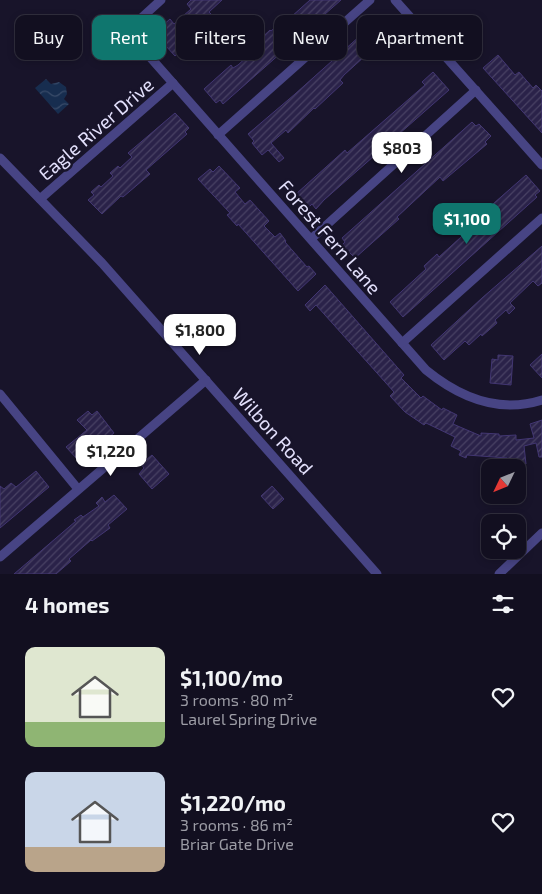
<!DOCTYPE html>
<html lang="en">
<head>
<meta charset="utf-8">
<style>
	:root { --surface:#120f20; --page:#1b1829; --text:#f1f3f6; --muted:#9c9ca5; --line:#312f3e; --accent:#0f766e }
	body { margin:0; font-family:"Exo 2",sans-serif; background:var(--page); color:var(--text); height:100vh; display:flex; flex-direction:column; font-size:19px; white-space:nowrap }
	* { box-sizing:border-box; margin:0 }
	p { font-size:16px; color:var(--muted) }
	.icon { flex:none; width:28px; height:28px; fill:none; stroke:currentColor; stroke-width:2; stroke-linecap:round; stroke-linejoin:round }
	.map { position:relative; height:574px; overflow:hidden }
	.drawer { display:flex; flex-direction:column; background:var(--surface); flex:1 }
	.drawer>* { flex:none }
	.hud { position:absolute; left:15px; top:15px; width:512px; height:45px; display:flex; gap:10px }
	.needle { width:32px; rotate:227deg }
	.buttons { position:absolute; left:481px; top:459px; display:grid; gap:10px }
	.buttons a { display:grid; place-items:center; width:45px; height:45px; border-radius:10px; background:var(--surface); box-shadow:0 2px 8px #0003,0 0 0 1px var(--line); font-size:25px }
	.price { position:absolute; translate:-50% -42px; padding:0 11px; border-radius:10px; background:#fff; color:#222; font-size:16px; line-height:32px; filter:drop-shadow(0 1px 2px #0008) }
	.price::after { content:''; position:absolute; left:50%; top:30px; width:15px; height:11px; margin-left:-8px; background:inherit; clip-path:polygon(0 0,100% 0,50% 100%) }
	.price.current { background:var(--accent); color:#fff }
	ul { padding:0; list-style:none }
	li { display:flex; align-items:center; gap:15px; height:125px; padding:0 25px }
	li span { display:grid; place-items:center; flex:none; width:140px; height:100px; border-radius:10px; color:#555 }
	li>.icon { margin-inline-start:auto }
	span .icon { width:60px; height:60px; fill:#fffc; stroke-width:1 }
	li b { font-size:21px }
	h2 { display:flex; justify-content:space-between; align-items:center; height:60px; padding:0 25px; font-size:21px }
	.tag { padding:0 18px; border-radius:10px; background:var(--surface); box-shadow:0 2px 8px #0003,0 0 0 1px var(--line); font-size:18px; line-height:45px }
	.tag.current { background:var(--accent); color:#fff }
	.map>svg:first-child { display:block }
</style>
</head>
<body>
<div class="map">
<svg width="542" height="574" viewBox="0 0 542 574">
	<defs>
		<pattern id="water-waves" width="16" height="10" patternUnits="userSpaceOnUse" patternTransform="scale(1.25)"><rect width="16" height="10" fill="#172d4f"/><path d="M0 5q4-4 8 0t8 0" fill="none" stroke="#394b69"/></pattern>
		<pattern id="building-hatch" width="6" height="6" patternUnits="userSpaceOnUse" patternTransform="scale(1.25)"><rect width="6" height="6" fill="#2a2249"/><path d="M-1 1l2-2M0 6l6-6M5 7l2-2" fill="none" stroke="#494264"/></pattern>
	</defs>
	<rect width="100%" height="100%" fill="#18142a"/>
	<path fill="url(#water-waves)" d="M46,79L51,84L59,82L66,87L67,94L64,99L69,104L58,114L35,88Z"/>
	<g fill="url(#building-hatch)" stroke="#423672">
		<path d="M191,0H222L209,12L212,15L206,21L209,26L200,33L198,31L184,44L186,46L175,56L154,33L170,19L174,24L191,9L187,4Z"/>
		<path d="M310,0H341L223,104L220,100L216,103L204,89L231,65L233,68L238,65L259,46L256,43L270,30L271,31L290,15L291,17Z"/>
		<path d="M380,18L382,21L385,18L399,33L374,56L371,53L366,57L365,56L344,75L340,80L343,83L315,109L314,108L288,133L286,130L271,143L284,158L279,162L268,150L262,155L252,143L254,141L248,134L295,94Z"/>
		<path d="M498,55L515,75L519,72L533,88L536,85L542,91V133L483,68Z"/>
		<path d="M433,72L449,90L324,200L316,209L312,204L309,207L296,194L345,150L347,153L425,85L422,82Z"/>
		<path d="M175,113L189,128L185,132L187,134L146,170L150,174L123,197L121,196L102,214L88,200L94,195L91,192L99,185L101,187L113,176L110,173L118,166L120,168L132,157L128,153Z"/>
		<path d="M472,122L476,126L479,124L491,136L485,142L487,144L443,181L440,177L397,217L399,219L355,258L342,245L345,242L342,238Z"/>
		<path d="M219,166L240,188L235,192L245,204L250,200L269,221L264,226L275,237L280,233L286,241L285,242L307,267L309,266L316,274L298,291L238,224L237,226L227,215L230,213L198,179L210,169L213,172Z"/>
		<path d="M526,175L540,191L535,195L537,197L403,317L390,302L426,269L424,266L437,254L439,257L461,237L479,221L477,218Z"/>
		<path d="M542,246V283L538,286L533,281L510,303L515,308L509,314L506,310L495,320L497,323L482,336L481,334L469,345L465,341L444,360L431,345L482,298Z"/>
		<path d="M325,285L404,375L401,378L421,398L423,396L442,410L443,408L457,415L453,424L481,436V433L499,434V436L516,435V440L534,438L530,424L542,420V457H539L536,443L524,446L526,464H517V459L507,460V458L467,455L466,458L459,455L461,451L451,446L455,437L426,423L424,425L405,412L390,396L394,392L316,305L310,311L305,305Z"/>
		<path d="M542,354V378L530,365Z"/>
		<path d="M498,355L513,356L511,385L490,383L492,359L498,360Z"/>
		<path d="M88,411L92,415L97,411L114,433L100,445L98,443L78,460L66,447L87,430L77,420Z"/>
		<path d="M152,455L169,474L152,489L139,474L144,468L141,464Z"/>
		<path d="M36,471L49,487L0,528V486L4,489L11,483L16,487Z"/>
		<path d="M272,486L284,499L273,509L261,496Z"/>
		<path d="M114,495L127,509L108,525L110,528L92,541L91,540L69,559L71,561L56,574H14L76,521L74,520L81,515L83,517L99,506L96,503L102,497L105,502Z"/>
	</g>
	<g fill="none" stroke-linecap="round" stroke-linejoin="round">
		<g stroke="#474484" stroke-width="9">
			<path d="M161,0L127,31L426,370C459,397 498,414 542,400"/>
			<path d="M395,0L542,165"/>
			<path d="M218,135L370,0"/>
			<path d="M0,158L102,263L377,574"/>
			<path d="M40,199L173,83"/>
			<path d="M311,239L476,90"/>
			<path d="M402,343L542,218"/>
			<path d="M0,394L78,489"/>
			<path d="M0,557L206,380"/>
			<path d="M499,574L542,533"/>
		</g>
	</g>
	<g text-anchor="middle" stroke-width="5" stroke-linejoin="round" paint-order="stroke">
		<g font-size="19" fill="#e3e0fc" stroke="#18142a">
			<text transform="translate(96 129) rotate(-41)" y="7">Eagle River Drive</text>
			<text transform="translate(330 237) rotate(49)" y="7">Forest Fern Lane</text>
			<text transform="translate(273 431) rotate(48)" y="7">Wilbon Road</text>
		</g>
	</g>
</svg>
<div class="buttons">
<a><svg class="needle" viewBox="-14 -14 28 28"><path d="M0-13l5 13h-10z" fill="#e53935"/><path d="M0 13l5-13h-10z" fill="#9c9ca5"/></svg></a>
<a><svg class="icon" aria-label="locate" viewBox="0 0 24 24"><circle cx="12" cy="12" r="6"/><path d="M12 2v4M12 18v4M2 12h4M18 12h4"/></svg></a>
</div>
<b class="price" style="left:402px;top:174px">$803</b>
<b class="price current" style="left:467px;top:245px">$1,100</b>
<b class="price" style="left:200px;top:356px">$1,800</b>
<b class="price" style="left:111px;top:477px">$1,220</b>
<div class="hud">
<a class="tag">Buy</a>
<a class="tag current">Rent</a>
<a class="tag">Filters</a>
<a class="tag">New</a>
<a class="tag">Apartment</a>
</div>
</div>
<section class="drawer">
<h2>4 homes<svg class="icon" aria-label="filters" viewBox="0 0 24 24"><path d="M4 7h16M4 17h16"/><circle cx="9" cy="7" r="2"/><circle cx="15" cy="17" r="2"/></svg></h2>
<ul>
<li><span style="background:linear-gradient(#dfe7d0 75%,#8fb573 0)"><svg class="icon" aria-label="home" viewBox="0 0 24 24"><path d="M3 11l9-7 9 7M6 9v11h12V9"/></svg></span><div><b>$1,100/mo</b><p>3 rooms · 80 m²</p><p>Laurel Spring Drive</p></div><svg class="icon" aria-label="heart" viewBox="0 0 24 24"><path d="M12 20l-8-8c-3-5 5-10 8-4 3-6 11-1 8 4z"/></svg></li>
<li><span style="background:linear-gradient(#c9d6e8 75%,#b9a48a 0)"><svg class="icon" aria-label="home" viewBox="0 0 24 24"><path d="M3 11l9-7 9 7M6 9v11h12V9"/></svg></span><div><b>$1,220/mo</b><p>3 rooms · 86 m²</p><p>Briar Gate Drive</p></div><svg class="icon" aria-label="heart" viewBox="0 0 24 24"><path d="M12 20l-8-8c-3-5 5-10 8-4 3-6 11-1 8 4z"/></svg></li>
</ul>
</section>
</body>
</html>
